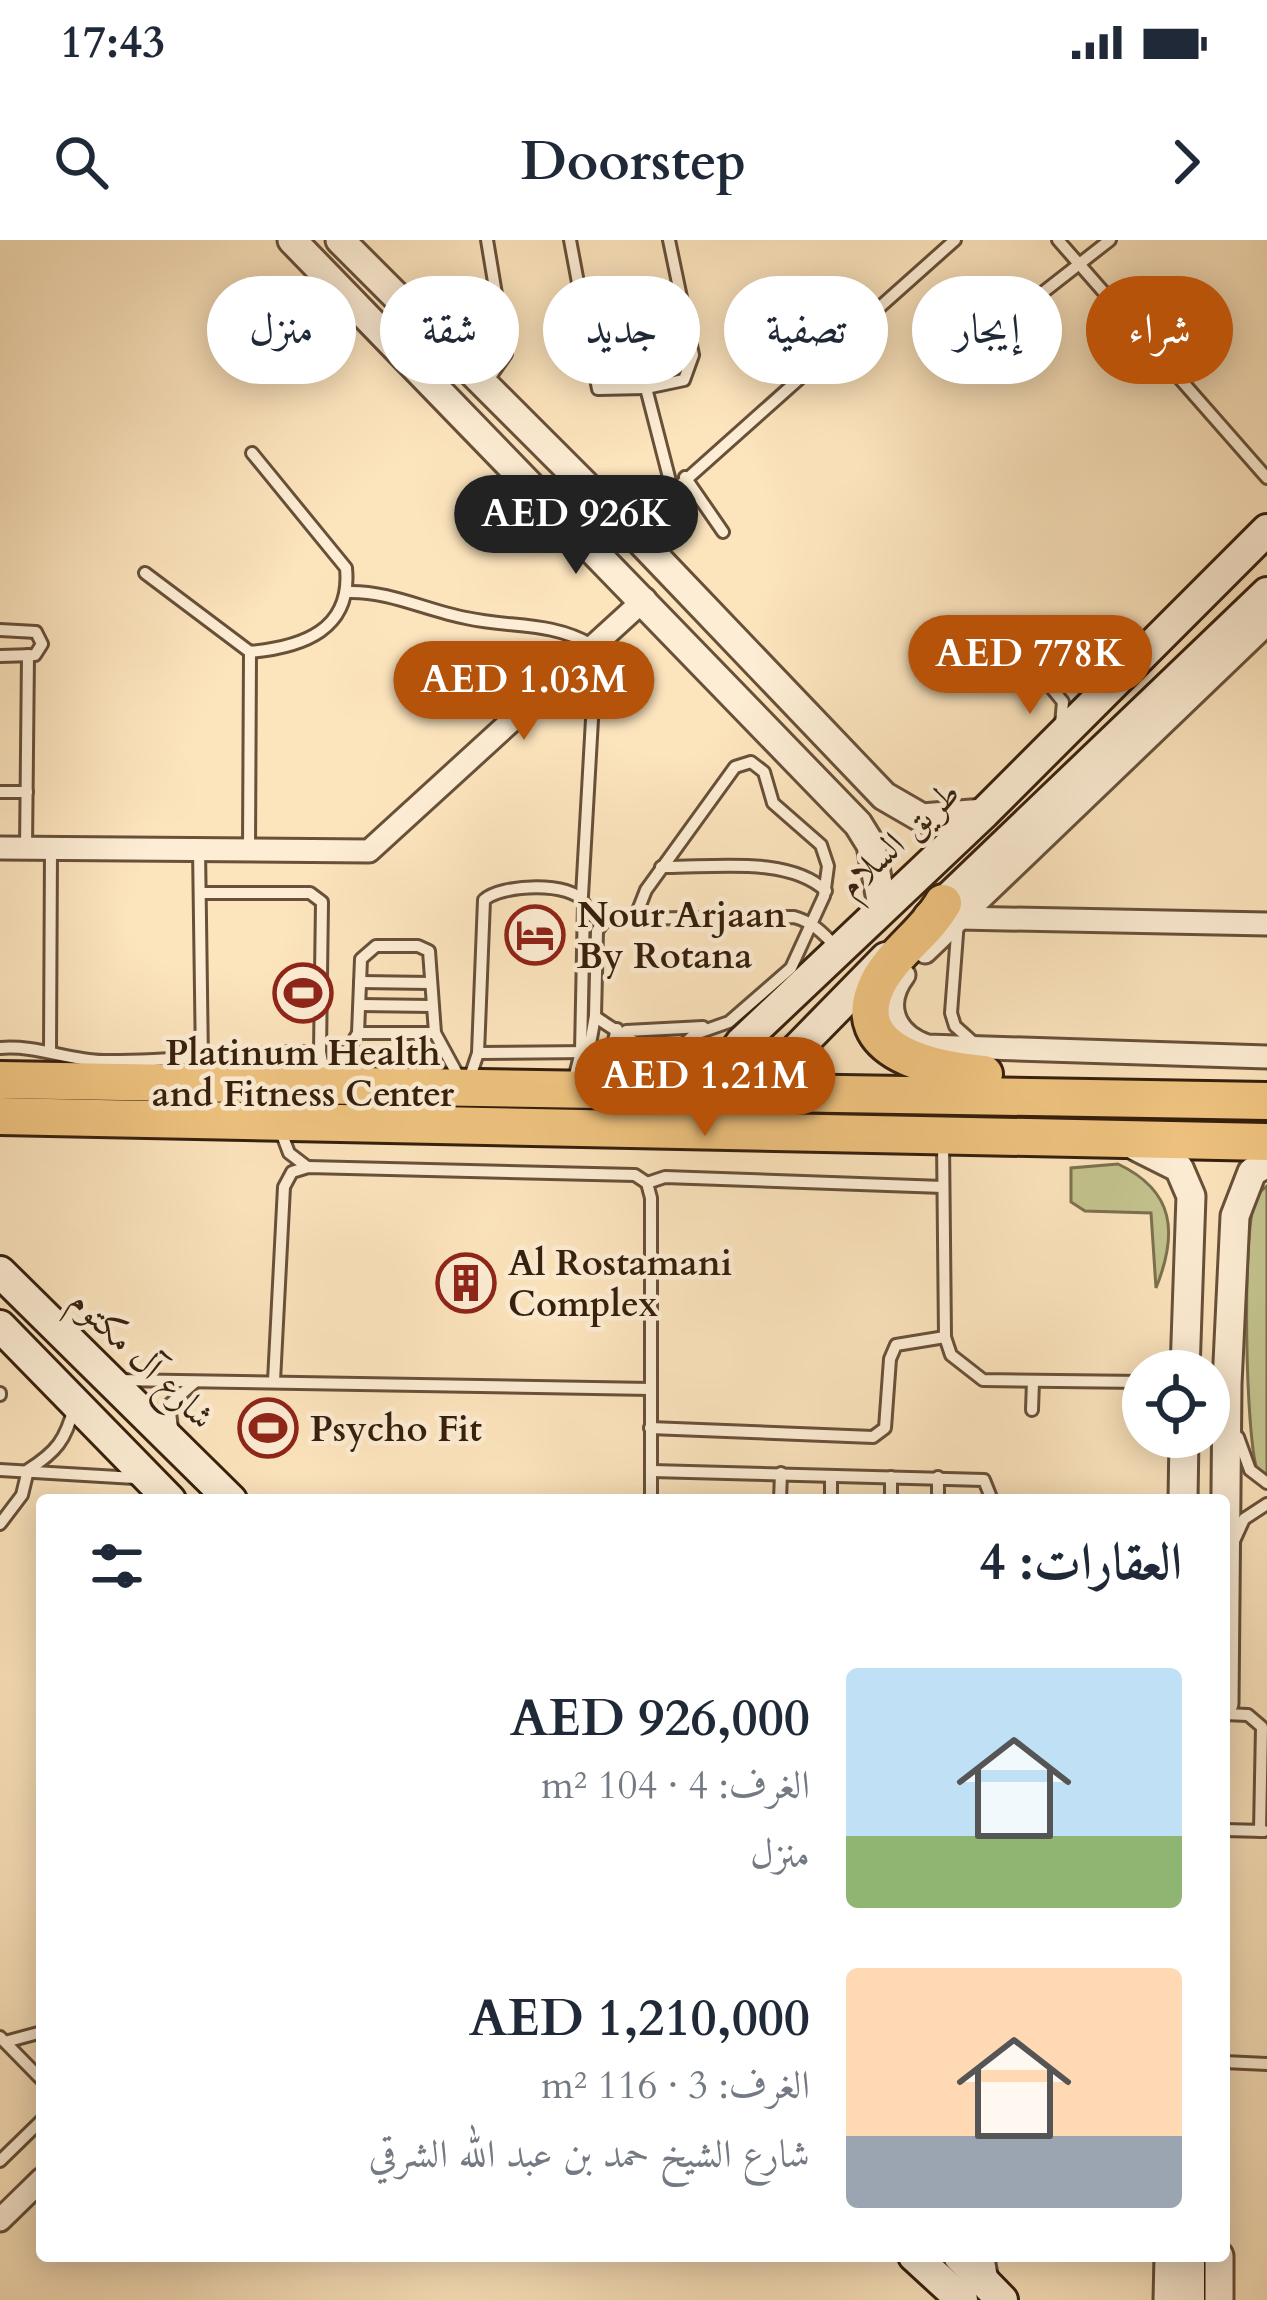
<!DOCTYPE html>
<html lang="ar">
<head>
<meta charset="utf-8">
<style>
	:root { --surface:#fff; --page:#f2f2f3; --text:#1f2937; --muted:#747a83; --accent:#b45309 }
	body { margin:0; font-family:Cardo,Amiri,serif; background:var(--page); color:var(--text); direction:rtl; height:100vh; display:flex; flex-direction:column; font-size:45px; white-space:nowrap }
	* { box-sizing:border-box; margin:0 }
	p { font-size:39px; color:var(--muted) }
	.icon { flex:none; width:66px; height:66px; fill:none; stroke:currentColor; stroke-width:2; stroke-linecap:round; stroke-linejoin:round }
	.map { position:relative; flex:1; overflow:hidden; direction:ltr }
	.details { position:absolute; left:36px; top:1254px; width:1194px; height:768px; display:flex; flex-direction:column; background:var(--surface); border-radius:12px; box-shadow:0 6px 30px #0003; direction:rtl }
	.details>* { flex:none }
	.top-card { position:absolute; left:36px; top:36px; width:1197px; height:108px; direction:rtl; display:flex; gap:24px }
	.controls { position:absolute; left:1122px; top:1110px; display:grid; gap:24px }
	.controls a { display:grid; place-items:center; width:108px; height:108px; border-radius:50%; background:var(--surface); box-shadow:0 6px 30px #0003; font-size:60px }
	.price { position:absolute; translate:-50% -102px; padding:0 27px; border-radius:42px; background:var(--accent); color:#fff; font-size:39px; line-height:78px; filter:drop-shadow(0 3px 6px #0008) }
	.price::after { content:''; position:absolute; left:50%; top:72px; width:36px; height:27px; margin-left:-18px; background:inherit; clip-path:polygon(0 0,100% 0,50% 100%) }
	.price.current { background:#222; color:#fff }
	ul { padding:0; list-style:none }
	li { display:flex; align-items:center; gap:36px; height:300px; padding:0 48px }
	li span { display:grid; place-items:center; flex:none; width:336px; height:240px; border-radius:12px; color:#555 }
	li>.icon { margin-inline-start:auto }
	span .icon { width:144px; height:144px; fill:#fffc; stroke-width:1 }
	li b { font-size:51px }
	h2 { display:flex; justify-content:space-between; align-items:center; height:144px; padding:0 48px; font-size:51px }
	.pill { padding:0 42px; border-radius:54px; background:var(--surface); box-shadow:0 6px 30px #0003; font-size:42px; line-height:108px }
	.pill.current { background:var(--accent); color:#fff }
	.status { display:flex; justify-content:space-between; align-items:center; height:84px; padding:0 60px; background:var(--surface); direction:ltr }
	.status svg { height:33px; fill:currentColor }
	header { display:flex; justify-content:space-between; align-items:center; height:156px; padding:0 48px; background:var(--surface); font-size:54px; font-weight:800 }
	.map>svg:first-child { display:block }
</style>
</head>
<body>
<div class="status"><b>17:43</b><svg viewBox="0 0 49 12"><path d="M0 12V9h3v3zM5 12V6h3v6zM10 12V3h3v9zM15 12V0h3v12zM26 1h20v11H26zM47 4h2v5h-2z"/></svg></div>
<header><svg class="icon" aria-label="forward" viewBox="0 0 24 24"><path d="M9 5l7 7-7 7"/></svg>Doorstep<svg class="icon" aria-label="search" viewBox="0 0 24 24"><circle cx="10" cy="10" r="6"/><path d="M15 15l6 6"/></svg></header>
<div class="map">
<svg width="1267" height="2060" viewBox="0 0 1267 2060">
	<rect width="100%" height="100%" fill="#fce4bd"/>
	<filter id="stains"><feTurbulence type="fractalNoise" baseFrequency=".00167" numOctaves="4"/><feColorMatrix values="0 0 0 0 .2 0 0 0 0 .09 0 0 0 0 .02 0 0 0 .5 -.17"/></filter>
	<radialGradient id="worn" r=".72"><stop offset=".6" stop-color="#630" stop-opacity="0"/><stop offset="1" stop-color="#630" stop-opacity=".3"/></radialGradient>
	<g fill="#c3c38e" stroke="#7c714e" stroke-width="3">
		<path d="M1118,924C1175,951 1178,993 1156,1048L1151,973L1085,971L1071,962V928Z"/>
		<path d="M1267,946V1234L1258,1233C1245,1200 1242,993 1255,960C1257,953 1262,950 1267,946Z"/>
	</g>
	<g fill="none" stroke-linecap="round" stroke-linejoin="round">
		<defs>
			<g id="service">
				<path d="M570,0L598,149L646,148"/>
				<path d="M669,0L693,115L684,140L646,148L672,249"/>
				<path d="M1058,0L1267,238"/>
				<path d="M1032,61L1110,0"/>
				<path d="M486,143L506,114L487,0"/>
				<path d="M685,237L723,292"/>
				<path d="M632,288L955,0"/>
				<path d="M145,333L250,412L249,610"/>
				<path d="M348,352C390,351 425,370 466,378C511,388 550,381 592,405"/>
				<path d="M0,390L36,392L42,404L35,415L0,416"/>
				<path d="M1019,408L1063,462L1061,484"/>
				<path d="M250,412C303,407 352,390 346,328L252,213"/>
				<path d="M0,552H27"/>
				<path d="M26,608L28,415"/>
				<path d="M199,608L202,822"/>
				<path d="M661,627C710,628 788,615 826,651"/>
				<path d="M200,653H310L322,662L320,812L325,838"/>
				<path d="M582,656L594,444L585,415"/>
				<path d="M635,678L646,650L735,527L751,522L764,532L773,563L821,605L828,626L824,656L791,728L729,782L695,794L667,820C662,820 600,781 595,776L597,691L606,679L794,677C813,682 824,694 837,708"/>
				<path d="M958,681L951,773L955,786L974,803"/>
				<path d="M360,742L431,743"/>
				<path d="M360,765L431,766"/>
				<path d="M617,789L610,815L621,841"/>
				<path d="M626,791L703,787"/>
				<path d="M358,793H435"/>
				<path d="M0,808C37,805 67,820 103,821C177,822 246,811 320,812"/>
				<path d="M50,810L51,608"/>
				<path d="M478,813L593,812"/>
				<path d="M330,840L358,793L361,719L376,706H418L429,711L435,793L460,839"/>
				<path d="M469,840L478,813L484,660C501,644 573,641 584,663L581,812L573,843"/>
				<path d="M583,843L595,776"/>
				<path d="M280,889L289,913L306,926"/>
				<path d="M943,901L945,1097L951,1115L983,1140L1143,1142"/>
				<path d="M647,943L665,937L943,947"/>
				<path d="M117,1140L651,1149"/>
				<path d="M274,1141L284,947L292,932L308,927L635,935L647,943L651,958V1260"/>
				<path d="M0,1153V1155"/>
				<path d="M1032,1170L1033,1141"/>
				<path d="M172,1188L169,1165L195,1142"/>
				<path d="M650,1188L873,1197L885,1188L890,1119L896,1105L945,1097"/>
				<path d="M1238,1197L1250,1230L1267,1243"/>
				<path d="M0,1230L135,1238"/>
				<path d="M652,1231L984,1240L992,1260"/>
				<path d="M938,1237V1260"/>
				<path d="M780,1260L781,1233"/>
				<path d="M831,1260V1236"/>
				<path d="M891,1260V1237"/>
				<path d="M0,1284L22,1255L28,1230C56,1212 66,1200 74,1167"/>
				<path d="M1234,1301L1244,1279L1267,1264"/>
				<path d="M1224,1474L1248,1475L1262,1487L1260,1591"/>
				<path d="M1224,1590L1264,1591"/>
				<path d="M0,1797L42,1840"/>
				<path d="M5,1802L42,1792"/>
				<path d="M1224,1822L1267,1824"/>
				<path d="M0,1921L42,1880"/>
				<path d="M988,2016L993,2042"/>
			</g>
			<g id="minor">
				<path d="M0,608L369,611L645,359"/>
				<path d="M959,678L1267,684"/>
				<path d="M925,712L1267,384"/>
				<path d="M904,735C882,764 893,794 927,806L1267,817"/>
				<path d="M0,1980L42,1939"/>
			</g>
			<g id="tertiary">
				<path d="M292,0L858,584L871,605L882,666"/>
				<path d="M340,0L630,290L884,556L922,578L984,573"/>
				<path d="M1137,907L1179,928L1191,956L1185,1131"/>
				<path d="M1183,1260L1184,1197"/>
				<path d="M1224,1463L1227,1144L1235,976L1252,932L1267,923"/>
				<path d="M1219,2016V2060"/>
				<path d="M1168,2060L1169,2016"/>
			</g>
			<g id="secondary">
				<path d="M929,677L1267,353"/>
				<path d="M743,864L886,718"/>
				<path d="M754,892C708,876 716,835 741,803L984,573L1267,290"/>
				<path d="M0,1032L231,1260"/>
				<path d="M0,1086L170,1260"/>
				<path d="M914,2016L962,2060"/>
				<path d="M959,2016L1002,2060"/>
				<path d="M1189,2060V2016"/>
			</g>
			<g id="trunk">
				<path d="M943,663C926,693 893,713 878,743C843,814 939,830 984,834"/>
				<path d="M0,840L1267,861"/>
				<path d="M0,876L1267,902"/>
			</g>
		</defs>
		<use href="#service" stroke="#685039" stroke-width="16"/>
		<use href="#minor" stroke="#685039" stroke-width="27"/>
		<use href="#tertiary" stroke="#685039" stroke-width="33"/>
		<use href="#secondary" stroke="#361f0d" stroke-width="36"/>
		<use href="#trunk" stroke="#361f0d" stroke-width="42"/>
		<use href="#service" stroke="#fdedd4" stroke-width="10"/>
		<use href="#minor" stroke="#fdedd4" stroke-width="21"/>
		<use href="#tertiary" stroke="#fdedd4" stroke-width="27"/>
		<use href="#secondary" stroke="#fdedd4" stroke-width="30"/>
		<use href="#trunk" stroke="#eec27e" stroke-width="36"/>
	</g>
	<defs>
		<symbol id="hotel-ring" viewBox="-11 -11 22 22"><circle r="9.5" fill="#fdedd4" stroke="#8f2418" stroke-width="1.5"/><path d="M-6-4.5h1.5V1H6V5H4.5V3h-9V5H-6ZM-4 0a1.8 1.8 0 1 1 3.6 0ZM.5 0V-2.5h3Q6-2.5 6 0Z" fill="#8f2418"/></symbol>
		<symbol id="stadium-ring" viewBox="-11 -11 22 22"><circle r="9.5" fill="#fdedd4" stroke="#8f2418" stroke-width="1.5"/><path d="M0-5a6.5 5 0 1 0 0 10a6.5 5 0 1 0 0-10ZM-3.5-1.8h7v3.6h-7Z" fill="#8f2418"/></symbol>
		<symbol id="building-ring" viewBox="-11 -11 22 22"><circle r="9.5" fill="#fdedd4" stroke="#8f2418" stroke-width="1.5"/><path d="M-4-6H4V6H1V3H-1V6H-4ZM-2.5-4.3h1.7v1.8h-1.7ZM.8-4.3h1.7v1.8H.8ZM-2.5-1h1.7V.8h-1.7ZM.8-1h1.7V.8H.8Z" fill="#8f2418"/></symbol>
	</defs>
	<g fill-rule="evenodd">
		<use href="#hotel-ring" x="502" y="662" width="66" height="66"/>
		<use href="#stadium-ring" x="270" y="720" width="66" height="66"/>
		<use href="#building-ring" x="433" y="1010" width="66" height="66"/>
		<use href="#stadium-ring" x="235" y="1155" width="66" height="66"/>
	</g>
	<g text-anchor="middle" stroke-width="9" stroke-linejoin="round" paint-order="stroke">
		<g font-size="36" fill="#361f0d" stroke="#fdedd4">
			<text transform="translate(898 598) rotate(-43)" y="13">طريق السلام</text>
			<text transform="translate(143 1118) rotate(44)" y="13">شارع آل مكتوم</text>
		</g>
		<g font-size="36" font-weight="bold" fill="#361f0d" stroke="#fdedd4" text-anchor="start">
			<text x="577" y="687">Nour Arjaan<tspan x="577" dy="41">By Rotana</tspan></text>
			<text x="303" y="825" text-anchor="middle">Platinum Health<tspan x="303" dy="41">and Fitness Center</tspan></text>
			<text x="508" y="1035">Al Rostamani<tspan x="508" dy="41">Complex</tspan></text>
			<text x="310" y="1201">Psycho Fit</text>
		</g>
	</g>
	<rect width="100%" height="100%" filter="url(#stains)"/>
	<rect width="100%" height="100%" fill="url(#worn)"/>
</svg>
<div class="controls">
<a><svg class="icon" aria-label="locate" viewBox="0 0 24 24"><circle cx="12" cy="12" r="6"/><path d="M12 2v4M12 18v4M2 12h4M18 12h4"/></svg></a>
</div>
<b class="price current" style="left:576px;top:337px">AED 926K</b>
<b class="price" style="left:1030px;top:477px">AED 778K</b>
<b class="price" style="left:524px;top:503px">AED 1.03M</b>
<b class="price" style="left:705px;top:899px">AED 1.21M</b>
<div class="top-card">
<a class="pill current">شراء</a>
<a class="pill">إيجار</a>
<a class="pill">تصفية</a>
<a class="pill">جديد</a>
<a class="pill">شقة</a>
<a class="pill">منزل</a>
</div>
<section class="details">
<h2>العقارات: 4<svg class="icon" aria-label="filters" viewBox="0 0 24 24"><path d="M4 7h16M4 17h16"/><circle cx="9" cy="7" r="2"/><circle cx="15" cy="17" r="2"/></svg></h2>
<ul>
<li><span style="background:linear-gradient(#bfe0f5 70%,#8fb573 0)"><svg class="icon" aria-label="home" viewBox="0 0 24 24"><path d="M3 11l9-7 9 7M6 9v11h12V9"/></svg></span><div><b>AED 926,000</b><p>الغرف: 4 · 104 m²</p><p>منزل</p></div></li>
<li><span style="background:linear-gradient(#ffd9b3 70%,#9aa5b1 0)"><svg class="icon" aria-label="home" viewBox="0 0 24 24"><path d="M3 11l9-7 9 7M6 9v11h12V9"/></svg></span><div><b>AED 1,210,000</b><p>الغرف: 3 · 116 m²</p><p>شارع الشيخ حمد بن عبد الله الشرقي</p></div></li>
</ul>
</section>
</div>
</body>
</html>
